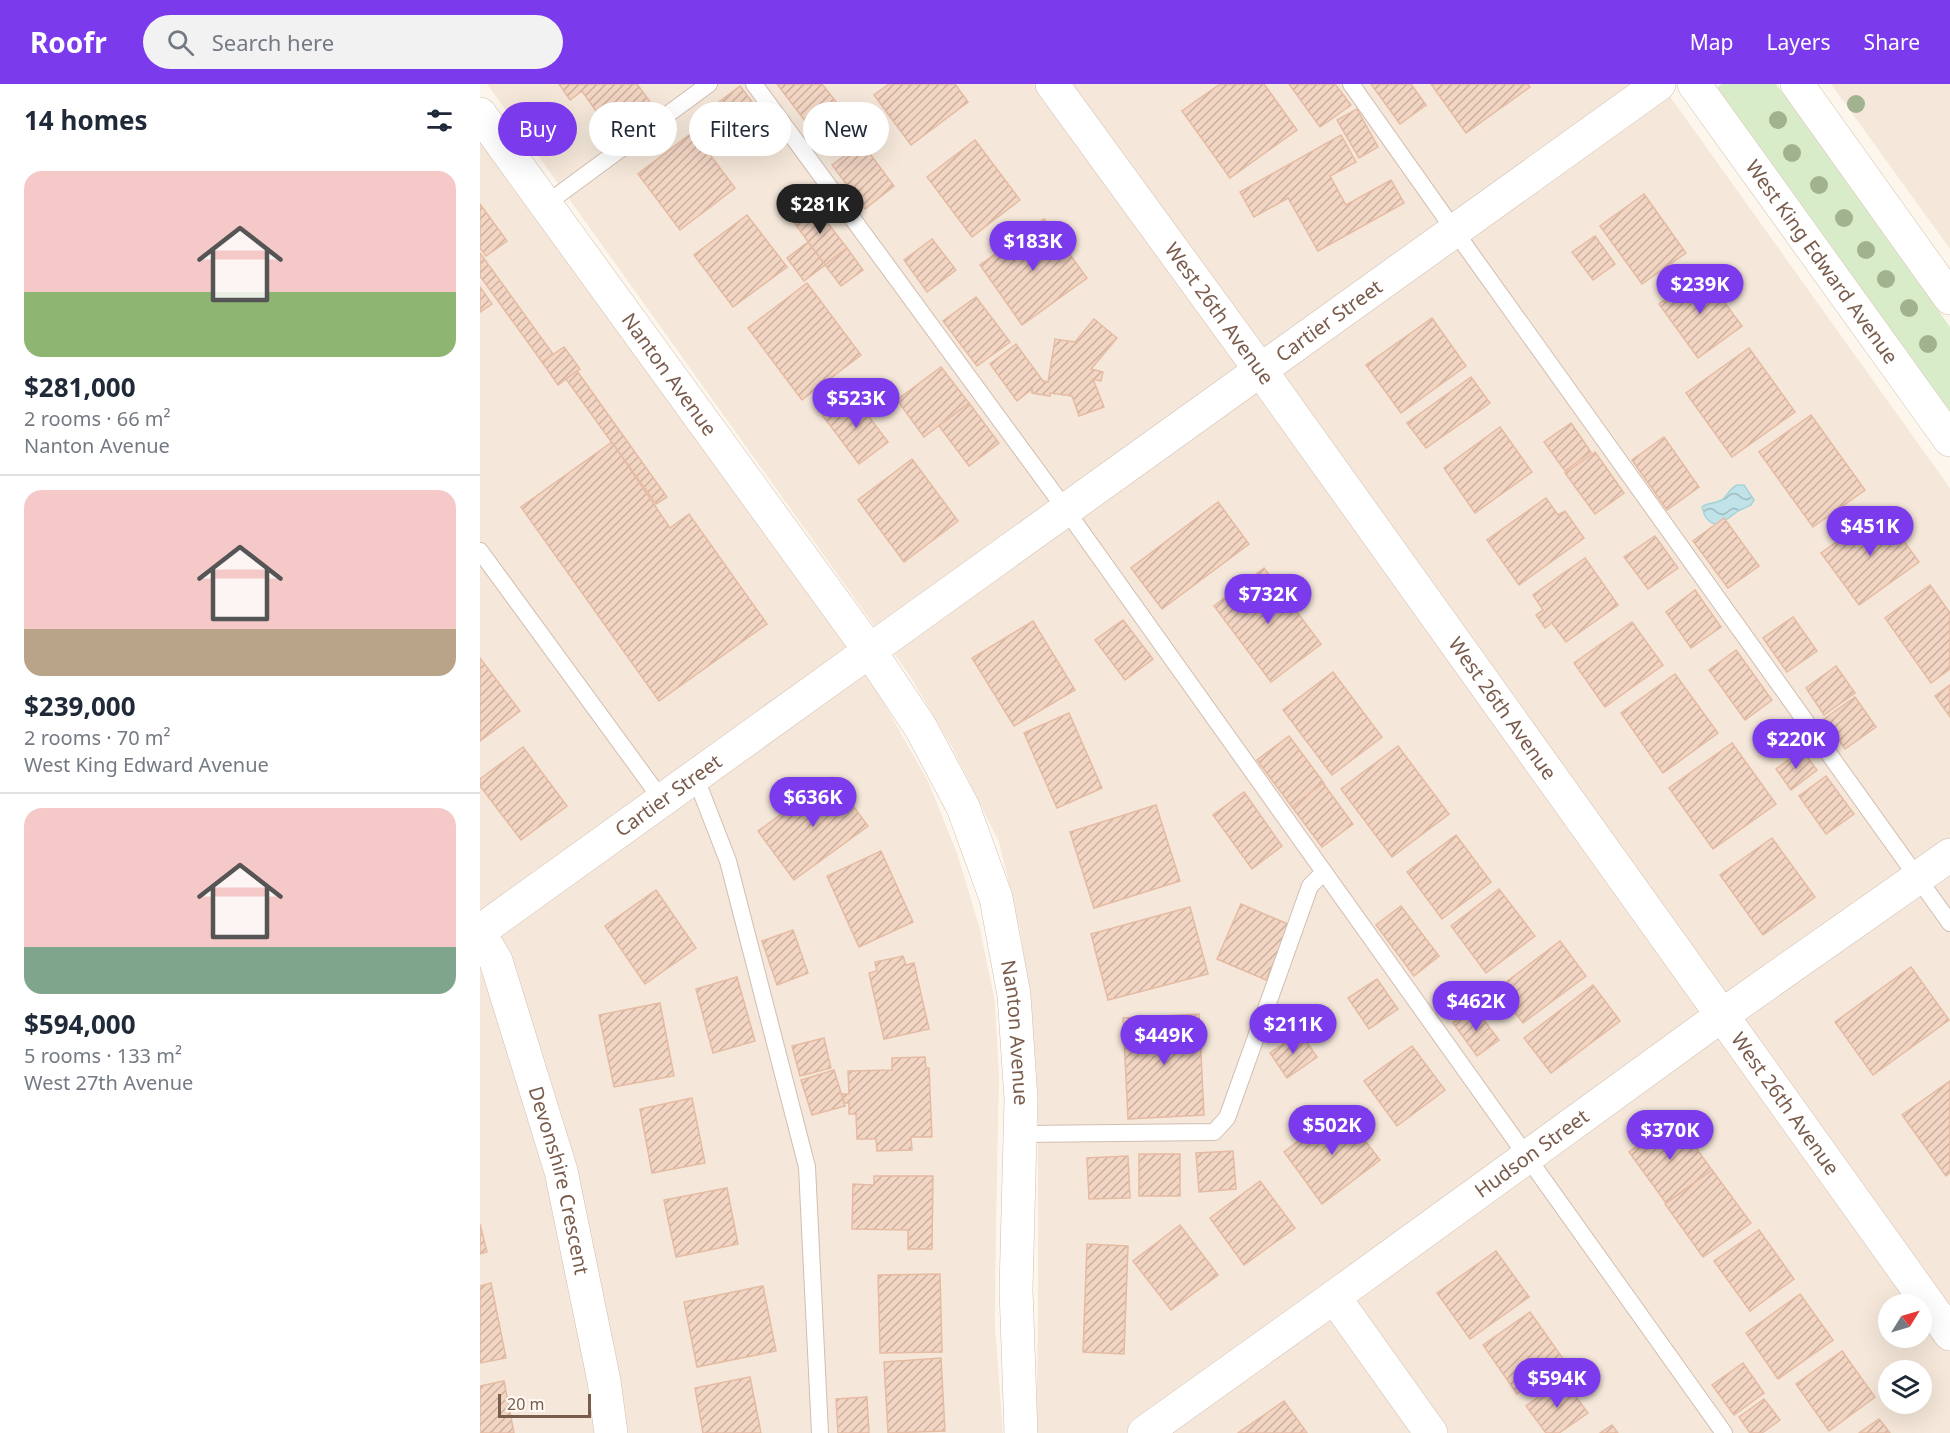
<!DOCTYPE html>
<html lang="en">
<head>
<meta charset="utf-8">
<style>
	:root { --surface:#fff; --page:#f2f2f3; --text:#1f2937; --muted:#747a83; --line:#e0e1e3; --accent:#7c3aed }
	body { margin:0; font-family:"Noto Sans",sans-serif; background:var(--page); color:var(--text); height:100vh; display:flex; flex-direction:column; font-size:22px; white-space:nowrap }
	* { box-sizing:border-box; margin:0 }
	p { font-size:20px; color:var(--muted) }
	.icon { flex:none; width:33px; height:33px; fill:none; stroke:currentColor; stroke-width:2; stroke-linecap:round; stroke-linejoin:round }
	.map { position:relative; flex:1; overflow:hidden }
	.drawer { display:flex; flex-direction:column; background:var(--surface); width:480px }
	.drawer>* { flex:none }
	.guide { position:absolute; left:18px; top:18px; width:570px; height:54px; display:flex; gap:12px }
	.needle { width:39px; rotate:53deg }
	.buttons { position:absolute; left:1398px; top:1210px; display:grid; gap:12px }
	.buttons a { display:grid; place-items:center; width:54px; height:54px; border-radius:50%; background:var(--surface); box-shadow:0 6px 24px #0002; font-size:30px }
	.scale { position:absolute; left:18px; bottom:15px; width:93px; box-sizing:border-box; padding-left:6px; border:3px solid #7a5c4d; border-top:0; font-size:16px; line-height:21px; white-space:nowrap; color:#7a5c4d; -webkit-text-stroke:4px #fffaf3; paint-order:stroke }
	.price { position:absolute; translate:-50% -51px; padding:0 14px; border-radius:21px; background:var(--accent); color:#fff; font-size:20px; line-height:39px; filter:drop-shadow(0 2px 3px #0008) }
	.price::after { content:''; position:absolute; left:50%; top:36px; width:18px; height:14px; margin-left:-9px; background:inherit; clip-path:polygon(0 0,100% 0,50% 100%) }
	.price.current { background:#222; color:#fff }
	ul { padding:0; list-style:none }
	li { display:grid; align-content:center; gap:12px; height:318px; padding:0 24px }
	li+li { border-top:2px solid var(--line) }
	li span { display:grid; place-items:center; height:186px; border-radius:18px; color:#555 }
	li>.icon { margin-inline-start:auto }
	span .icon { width:108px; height:108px; fill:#fffc; stroke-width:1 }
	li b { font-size:26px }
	h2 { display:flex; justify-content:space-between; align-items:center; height:72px; padding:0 24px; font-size:26px }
	.pill { padding:0 21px; border-radius:27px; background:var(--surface); box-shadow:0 6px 24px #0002; font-size:21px; line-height:54px }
	.pill.current { background:var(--accent); color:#fff }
	header { display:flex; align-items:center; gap:36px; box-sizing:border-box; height:84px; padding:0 30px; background:var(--accent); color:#fff }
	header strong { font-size:28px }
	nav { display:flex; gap:33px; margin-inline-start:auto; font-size:21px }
	.search { width:420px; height:54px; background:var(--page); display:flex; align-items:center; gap:15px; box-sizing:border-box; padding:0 21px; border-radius:33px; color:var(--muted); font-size:22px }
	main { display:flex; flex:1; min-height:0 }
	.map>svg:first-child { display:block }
</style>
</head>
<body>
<header>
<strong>Roofr</strong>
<div class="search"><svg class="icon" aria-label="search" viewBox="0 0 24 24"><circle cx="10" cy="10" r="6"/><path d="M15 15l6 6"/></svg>Search here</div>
<nav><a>Map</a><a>Layers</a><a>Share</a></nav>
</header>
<main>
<section class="drawer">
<h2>14 homes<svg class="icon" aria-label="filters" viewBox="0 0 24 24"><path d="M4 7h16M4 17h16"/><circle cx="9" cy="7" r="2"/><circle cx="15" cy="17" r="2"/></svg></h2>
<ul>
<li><span style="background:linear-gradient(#f6c9c9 65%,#8fb573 0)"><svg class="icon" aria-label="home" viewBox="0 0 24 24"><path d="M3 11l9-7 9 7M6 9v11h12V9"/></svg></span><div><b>$281,000</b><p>2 rooms · 66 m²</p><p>Nanton Avenue</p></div></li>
<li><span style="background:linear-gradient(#f6c9c9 75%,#b9a48a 0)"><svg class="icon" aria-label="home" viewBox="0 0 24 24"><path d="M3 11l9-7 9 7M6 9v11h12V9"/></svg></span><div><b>$239,000</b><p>2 rooms · 70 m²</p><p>West King Edward Avenue</p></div></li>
<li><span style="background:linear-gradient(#f6c9c9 75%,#7fa58c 0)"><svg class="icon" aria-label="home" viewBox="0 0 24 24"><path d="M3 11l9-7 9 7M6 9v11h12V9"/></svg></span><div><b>$594,000</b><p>5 rooms · 133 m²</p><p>West 27th Avenue</p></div></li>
</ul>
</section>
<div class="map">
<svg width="1470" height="1349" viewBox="0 0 1470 1349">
	<defs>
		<pattern id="water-waves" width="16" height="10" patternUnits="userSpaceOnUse" patternTransform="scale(1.5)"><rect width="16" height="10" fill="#bfe3e8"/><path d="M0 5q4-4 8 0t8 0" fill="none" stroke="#a0bbbe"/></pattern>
		<pattern id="building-hatch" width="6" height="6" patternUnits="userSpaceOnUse" patternTransform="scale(1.5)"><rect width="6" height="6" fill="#f3d5c3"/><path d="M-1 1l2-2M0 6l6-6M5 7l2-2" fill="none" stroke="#cab0a1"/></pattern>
	</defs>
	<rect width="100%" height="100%" fill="#fdf6ec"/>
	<g fill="#f5e8da" fill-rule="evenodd">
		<path d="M7,0H1181L1470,404V1349H556L558,1237V1013L551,920L540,846L519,758L472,663L430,592ZM1408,1221H1442V1254H1408ZM1408,1287H1442V1320H1408Z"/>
		<path d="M1351,0H1470V165Z"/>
		<path d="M0,53L354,546L398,609L448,697L477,769L500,845L515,918L519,993L516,1142L515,1242L523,1349H0Z"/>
	</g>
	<path fill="#d8ecc9" d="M1242,0H1296L1470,243V330L1239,7L1238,3Z"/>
	<path fill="url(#water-waves)" stroke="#a5d3da" stroke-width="1.5" d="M1257,401H1264L1274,416L1271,421L1258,427L1239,441C1228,439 1225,434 1222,423C1228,418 1235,420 1242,416C1247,413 1248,406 1257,401Z"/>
	<g fill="url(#building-hatch)" stroke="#e6bba3" stroke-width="1.5">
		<path d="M79,0H157L173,22L133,51L102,7L90,16Z"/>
		<path d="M297,0H342L361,24L332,46Z"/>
		<path d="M409,0H475L488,18L431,61L394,11Z"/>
		<path d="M740,0H784L817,46L750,94L702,27Z"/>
		<path d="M809,0H855L871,21L840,43Z"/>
		<path d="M891,0H931L946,21L920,40Z"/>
		<path d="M951,0H1048L1050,3L986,49Z"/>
		<path d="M260,2L285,35L254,58L230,25Z"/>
		<path d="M877,25L898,63L879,74L857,36Z"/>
		<path d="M213,48L255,104L200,146L158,90Z"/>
		<path d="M861,51L876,78L850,92L866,121L911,96L924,119L838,167L808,114L774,133L760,108Z"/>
		<path d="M495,56L540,116L492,153L447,93Z"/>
		<path d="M382,59L414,102L385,125L352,81Z"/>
		<path d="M1164,110L1206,169L1162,200L1120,142Z"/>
		<path d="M0,120L27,157L6,172L0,164Z"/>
		<path d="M334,121L367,164L345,181L313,137Z"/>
		<path d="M267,131L307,183L253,223L214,171Z"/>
		<path d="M564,135L607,194L542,241L500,181Z"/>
		<path d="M1115,152L1135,180L1113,196L1092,168Z"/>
		<path d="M452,155L476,186L447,208L424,176Z"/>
		<path d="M328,158L345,181L324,197L307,174Z"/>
		<path d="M367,164L383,186L361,202L345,181Z"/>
		<path d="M0,169L73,270L62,278L0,192Z"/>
		<path d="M1223,189L1262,242L1218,274L1179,220Z"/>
		<path d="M327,199L381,271L322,316L268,244Z"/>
		<path d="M0,203L12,220L0,228Z"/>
		<path d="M496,213L530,258L497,282L463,237Z"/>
		<path d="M952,234L986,282L921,329L886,281Z"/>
		<path d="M614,235L637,254L611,285L623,288L621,297L613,295L624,323L599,332L592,312L570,309V312L552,309V305L537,317L510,280L536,260L563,297L568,298L575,255L595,258Z"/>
		<path d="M84,263L100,285L78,301L62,278Z"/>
		<path d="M1269,264L1315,328L1252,373L1206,309Z"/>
		<path d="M461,283L489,319L444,353L417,316Z"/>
		<path d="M97,287L187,413L176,420L86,295Z"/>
		<path d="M991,293L1010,319L946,364L927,339Z"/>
		<path d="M372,310L408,358L379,380L343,332Z"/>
		<path d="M489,319L519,359L489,382L459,342Z"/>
		<path d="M1331,331L1385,406L1333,443L1279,368Z"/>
		<path d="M1091,339L1111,368L1085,387L1064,358Z"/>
		<path d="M1020,343L1052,388L995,429L964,384Z"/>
		<path d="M1184,353L1219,403L1187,426L1152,376Z"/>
		<path d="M132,358L190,444L209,430L287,540L179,617L41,423Z"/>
		<path d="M1115,368L1144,409L1115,430L1085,389Z"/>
		<path d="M432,375L478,437L424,478L378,416Z"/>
		<path d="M1066,414L1078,431L1085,427L1104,454L1039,501L1007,456Z"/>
		<path d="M738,418L769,460L682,525L651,484Z"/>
		<path d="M1402,426L1439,478L1379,521L1341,469Z"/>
		<path d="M1244,434L1279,482L1248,504L1213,457Z"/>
		<path d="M1175,452L1198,484L1168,505L1144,473Z"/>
		<path d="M1105,474L1138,521L1086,558L1072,539L1065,544L1056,531L1063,526L1053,511Z"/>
		<path d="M784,484L841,560L791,598L734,522Z"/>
		<path d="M1450,501L1470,529V585L1451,599L1405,534Z"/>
		<path d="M1215,506L1241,543L1211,564L1186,528Z"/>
		<path d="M1313,533L1337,567L1307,588L1283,554Z"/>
		<path d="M643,536L673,575L645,596L615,556Z"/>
		<path d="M553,537L595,606L534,642L492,574Z"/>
		<path d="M1152,538L1183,581L1125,623L1094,579Z"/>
		<path d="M1256,566L1292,616L1265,636L1229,586Z"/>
		<path d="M0,574L40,627L0,657Z"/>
		<path d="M1356,582L1375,609L1344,631L1326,604Z"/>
		<path d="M853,588L902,653L852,691L803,626Z"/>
		<path d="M1195,590L1238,649L1183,689L1141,629Z"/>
		<path d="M1470,601V633L1455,612Z"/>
		<path d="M1375,613L1396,643L1365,665L1344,635Z"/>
		<path d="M589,629L622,704L577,724L544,649Z"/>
		<path d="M809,652L844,699L812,723L777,676Z"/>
		<path d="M1252,659L1296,720L1233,765L1189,704Z"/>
		<path d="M918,662L969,730L912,773L861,705Z"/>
		<path d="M43,663L87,722L41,756L0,702V695Z"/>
		<path d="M1322,666L1337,686L1311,706L1296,685Z"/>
		<path d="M1346,692L1374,730L1346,750L1319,712Z"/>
		<path d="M352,693L388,742L314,796L278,747Z"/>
		<path d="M843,699L873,740L842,763L812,723Z"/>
		<path d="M764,708L802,762L772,785L733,731Z"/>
		<path d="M676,721L700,797L614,824L590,748Z"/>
		<path d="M976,751L1011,798L962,835L927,788Z"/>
		<path d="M1292,754L1335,813L1283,851L1240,791Z"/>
		<path d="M401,767L433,838L379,863L347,792Z"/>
		<path d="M1019,805L1055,852L1006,889L971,842Z"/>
		<path d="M176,806L216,864L165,900L125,842Z"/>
		<path d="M761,820L810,841L786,896L737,875Z"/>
		<path d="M921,822L959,872L934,892L896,841Z"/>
		<path d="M710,823L728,890L628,916L611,850Z"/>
		<path d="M313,846L328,889L297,901L282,857Z"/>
		<path d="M1080,857L1106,892L1043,939L1017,905Z"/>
		<path d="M423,872L426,881L434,879L449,945L404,955L389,889L397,887L395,878Z"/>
		<path d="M1431,883L1469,936L1393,991L1355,938Z"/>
		<path d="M257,893L275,957L233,969L216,905Z"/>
		<path d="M897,895L918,925L889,945L868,914Z"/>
		<path d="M1113,901L1140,937L1071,989L1044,954Z"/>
		<path d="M180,919L194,992L134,1003L119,931Z"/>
		<path d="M994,923L1019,956L997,972L973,939Z"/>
		<path d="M719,930L724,1031L648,1035L643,934Z"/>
		<path d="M820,948L837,973L807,994L790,969Z"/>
		<path d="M344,954L351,984L320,992L312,962Z"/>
		<path d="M932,962L965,1006L917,1042L884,997Z"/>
		<path d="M445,973L446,984H449L452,1053H431L432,1066L397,1067L396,1055H377L376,1030H369V1019H364L362,1010H369L368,987L412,986V974Z"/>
		<path d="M354,986L365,1022L332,1031L321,996Z"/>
		<path d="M1470,997V1089L1466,1092L1422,1031Z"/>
		<path d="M212,1014L225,1079L172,1089L160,1025Z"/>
		<path d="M861,1025L900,1076L842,1120L804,1068Z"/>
		<path d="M1195,1035L1232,1086L1186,1119L1149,1068Z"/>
		<path d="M753,1067L756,1105L719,1108L716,1069Z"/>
		<rect x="659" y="1070" width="41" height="42"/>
		<path d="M648,1072L650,1114L609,1115L607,1074Z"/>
		<path d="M1232,1086L1271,1139L1223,1173L1185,1120Z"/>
		<path d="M394,1092H453L452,1165H428V1146L372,1145L373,1100L394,1101Z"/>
		<path d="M780,1097L815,1144L764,1181L730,1134Z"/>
		<path d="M247,1104L258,1160L196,1173L184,1116Z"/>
		<path d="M0,1140L7,1168L0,1170Z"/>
		<path d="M700,1141L738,1191L691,1226L653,1177Z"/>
		<path d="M1279,1146L1314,1195L1270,1227L1234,1177Z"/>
		<path d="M607,1160L648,1162L644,1270L603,1268Z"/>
		<path d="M1016,1167L1049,1213L990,1255L957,1209Z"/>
		<path d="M460,1190L462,1268L400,1269L398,1191Z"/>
		<path d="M11,1199L26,1274L0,1279V1202Z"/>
		<path d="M283,1202L296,1267L217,1283L204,1218Z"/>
		<path d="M1320,1210L1353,1256L1298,1295L1266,1249Z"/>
		<path d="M1050,1228L1084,1276L1037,1310L1003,1261Z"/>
		<path d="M1362,1267L1395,1313L1349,1347L1316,1300Z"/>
		<path d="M461,1274L465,1347L408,1349L404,1278Z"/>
		<path d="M1263,1279L1284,1309L1254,1331L1232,1301Z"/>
		<path d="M270,1293L281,1349H223L215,1304Z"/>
		<path d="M1083,1295L1108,1329L1079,1349H1066L1046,1322Z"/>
		<path d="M24,1297L34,1349H0V1302Z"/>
		<path d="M387,1313L389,1349H358L356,1315Z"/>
		<path d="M1284,1315L1300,1336L1282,1349H1270L1259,1333Z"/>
		<path d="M804,1317L827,1349H758Z"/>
		<path d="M1399,1335L1410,1349H1379Z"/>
		<path d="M1132,1341L1138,1349H1120Z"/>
	</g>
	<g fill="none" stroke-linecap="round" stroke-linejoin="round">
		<defs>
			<g id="lane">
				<path d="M274,0L586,426L1244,1349"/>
				<path d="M871,0L994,174L1470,839"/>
				<path d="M66,120L229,0"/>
				<path d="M0,467L182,716"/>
				<path d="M215,692L248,777L327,1083L340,1349"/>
				<path d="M541,1050L734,1048L747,1034L830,802L844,788"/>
			</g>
			<g id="street">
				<path id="s1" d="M572,0L781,287L1470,1250"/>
				<path id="s2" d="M0,30L379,552"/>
				<path id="s3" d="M403,557L1179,0"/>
				<path id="s4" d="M397,578L441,644L483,723L516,814L534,911L541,1015L536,1205L541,1349"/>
				<path id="s5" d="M0,847L377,576"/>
				<path id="s6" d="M0,850L16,877L81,1087L124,1297L131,1349"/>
				<path d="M854,1213L951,1349"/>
				<path id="s7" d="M664,1349L854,1213L1241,932L1470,771"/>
			</g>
			<g id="secondary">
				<path id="s8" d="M1214,0L1470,356"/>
				<path d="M1317,0L1470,214"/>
			</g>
		</defs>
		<use href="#lane" stroke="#d1beb0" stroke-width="18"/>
		<use href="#street" stroke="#d1beb0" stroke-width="34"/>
		<use href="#secondary" stroke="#d6c0b0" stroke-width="34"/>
		<use href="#lane" stroke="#fff" stroke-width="16"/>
		<use href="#street" stroke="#fff" stroke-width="33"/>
		<use href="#secondary" stroke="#fff" stroke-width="33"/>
	</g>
	<g fill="#a0b28e">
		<circle cx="1376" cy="20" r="9"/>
		<circle cx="1298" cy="36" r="9"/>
		<circle cx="1312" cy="69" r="9"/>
		<circle cx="1339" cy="101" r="9"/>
		<circle cx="1364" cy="134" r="9"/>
		<circle cx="1386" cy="166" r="9"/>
		<circle cx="1406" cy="195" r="9"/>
		<circle cx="1429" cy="224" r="9"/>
		<circle cx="1448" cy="260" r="9"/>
	</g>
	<g text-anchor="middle" stroke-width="4.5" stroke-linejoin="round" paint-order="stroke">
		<g font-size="20" fill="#7a5c4d" stroke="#fffaf3">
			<text dy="7" stroke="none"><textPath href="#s8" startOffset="219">West King Edward Avenue</textPath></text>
			<text dy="7" stroke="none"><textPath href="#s1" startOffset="284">West 26th Avenue</textPath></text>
			<text dy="7" stroke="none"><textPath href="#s3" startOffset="549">Cartier Street</textPath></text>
			<text dy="7" stroke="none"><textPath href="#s2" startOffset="322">Nanton Avenue</textPath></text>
			<text dy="7" stroke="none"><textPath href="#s1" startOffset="770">West 26th Avenue</textPath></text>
			<text dy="7" stroke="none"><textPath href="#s5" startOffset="232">Cartier Street</textPath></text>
			<text dy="7" stroke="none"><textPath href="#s4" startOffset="402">Nanton Avenue</textPath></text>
			<text dy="7" stroke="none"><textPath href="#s1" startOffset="1256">West 26th Avenue</textPath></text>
			<text dy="7" stroke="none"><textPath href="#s7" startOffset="478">Hudson Street</textPath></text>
			<text dy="7" stroke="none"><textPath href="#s6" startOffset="260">Devonshire Crescent</textPath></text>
		</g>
	</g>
</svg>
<div class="buttons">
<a><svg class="needle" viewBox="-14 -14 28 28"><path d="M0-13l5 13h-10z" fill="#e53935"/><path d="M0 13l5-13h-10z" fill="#747a83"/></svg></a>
<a><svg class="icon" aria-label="layers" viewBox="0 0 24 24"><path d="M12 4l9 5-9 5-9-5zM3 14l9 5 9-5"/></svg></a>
</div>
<div class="scale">20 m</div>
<b class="price current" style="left:340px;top:151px">$281K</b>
<b class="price" style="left:553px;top:188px">$183K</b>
<b class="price" style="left:1220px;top:231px">$239K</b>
<b class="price" style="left:376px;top:345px">$523K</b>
<b class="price" style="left:1390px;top:473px">$451K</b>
<b class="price" style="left:788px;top:541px">$732K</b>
<b class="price" style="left:1316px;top:686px">$220K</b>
<b class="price" style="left:333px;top:744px">$636K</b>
<b class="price" style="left:996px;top:948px">$462K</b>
<b class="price" style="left:813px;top:971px">$211K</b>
<b class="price" style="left:684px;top:982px">$449K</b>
<b class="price" style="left:852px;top:1072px">$502K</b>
<b class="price" style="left:1190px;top:1077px">$370K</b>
<b class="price" style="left:1077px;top:1325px">$594K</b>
<div class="guide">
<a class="pill current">Buy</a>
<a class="pill">Rent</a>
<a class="pill">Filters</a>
<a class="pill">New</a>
</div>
</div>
</main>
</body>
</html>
